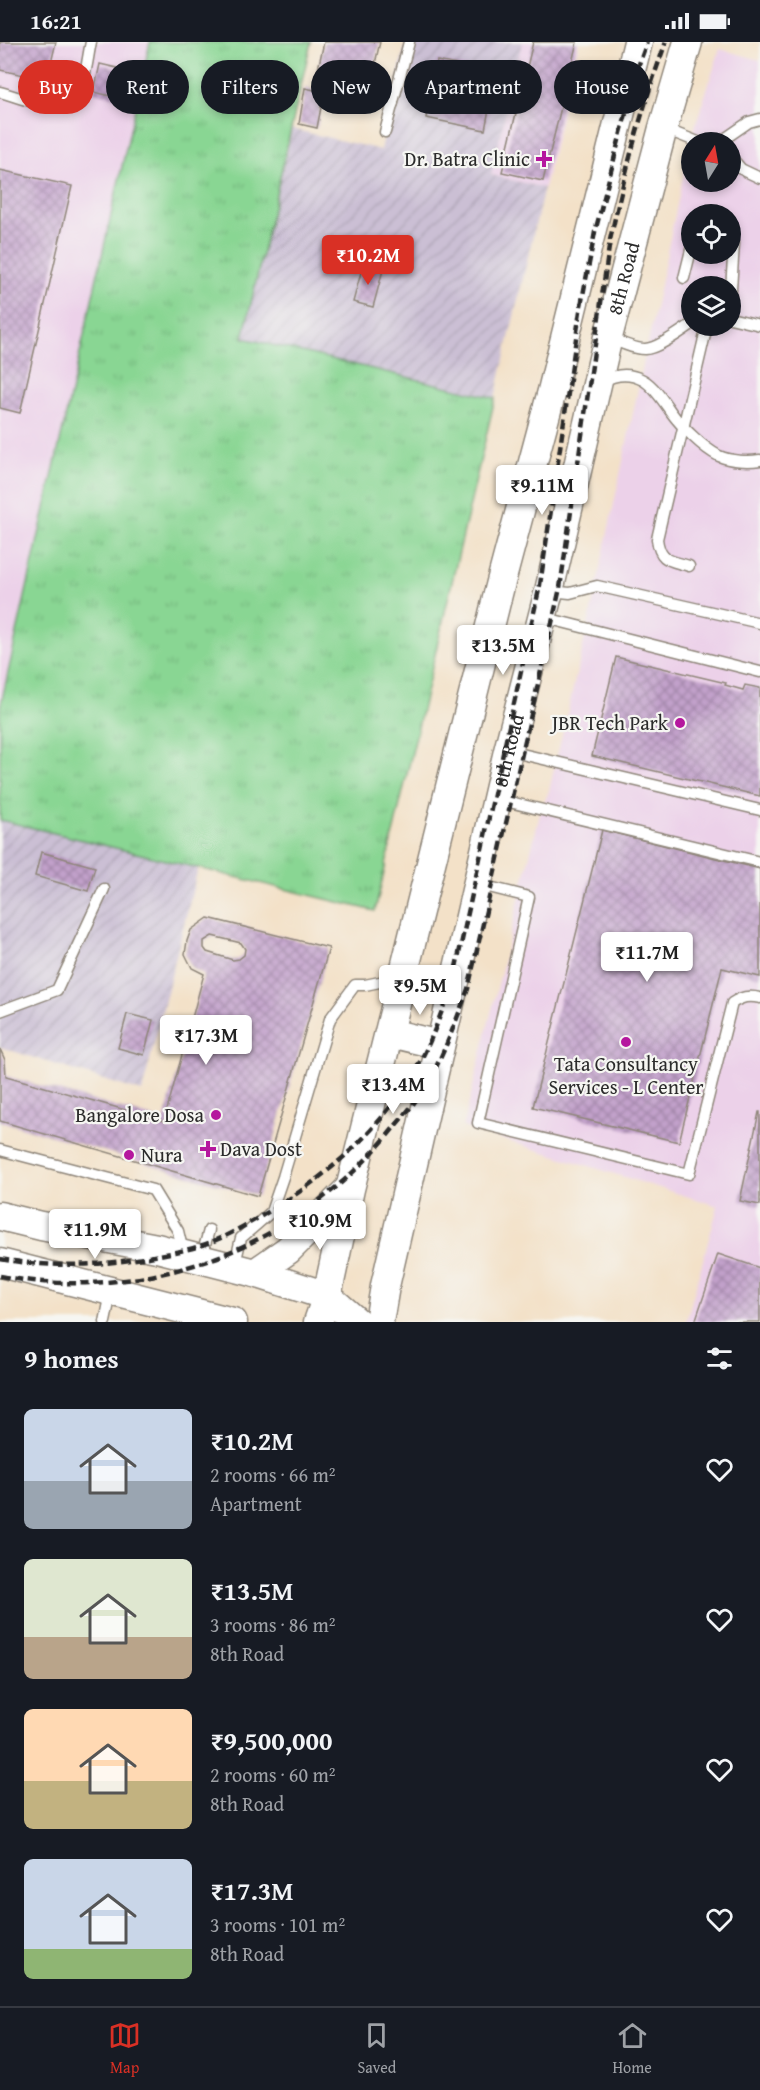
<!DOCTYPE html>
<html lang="en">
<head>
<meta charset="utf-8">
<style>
	:root { --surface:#171b24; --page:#20242c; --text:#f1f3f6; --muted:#9ea1a6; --line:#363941; --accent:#d93025 }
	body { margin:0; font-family:"Gentium Book Plus",serif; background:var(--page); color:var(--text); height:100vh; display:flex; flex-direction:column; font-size:22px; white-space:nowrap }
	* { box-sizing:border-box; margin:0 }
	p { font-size:20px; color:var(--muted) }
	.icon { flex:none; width:33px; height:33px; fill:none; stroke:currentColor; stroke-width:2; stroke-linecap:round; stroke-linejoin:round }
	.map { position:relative; height:1280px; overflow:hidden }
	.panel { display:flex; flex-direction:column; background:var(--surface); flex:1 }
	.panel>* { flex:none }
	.hud { position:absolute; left:18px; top:18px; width:724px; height:54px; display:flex; gap:12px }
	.needle { width:39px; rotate:11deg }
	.buttons { position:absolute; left:681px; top:90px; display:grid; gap:12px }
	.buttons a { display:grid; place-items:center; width:60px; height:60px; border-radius:50%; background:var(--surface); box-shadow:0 3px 9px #0003; font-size:30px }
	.price { position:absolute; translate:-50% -51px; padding:0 14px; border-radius:6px; background:#fff; color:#222; font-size:20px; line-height:39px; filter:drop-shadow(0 2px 3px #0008) }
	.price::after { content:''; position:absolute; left:50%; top:36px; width:18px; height:14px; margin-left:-9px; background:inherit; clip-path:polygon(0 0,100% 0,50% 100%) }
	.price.on { background:var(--accent); color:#fff }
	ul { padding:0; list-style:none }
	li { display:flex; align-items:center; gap:18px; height:150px; padding:0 24px }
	li span { display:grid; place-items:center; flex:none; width:168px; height:120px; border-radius:9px; color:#555 }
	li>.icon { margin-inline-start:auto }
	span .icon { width:72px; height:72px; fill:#fffc; stroke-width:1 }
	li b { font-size:26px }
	h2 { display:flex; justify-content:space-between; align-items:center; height:72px; padding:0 24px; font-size:26px }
	.chip { padding:0 21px; border-radius:27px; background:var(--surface); box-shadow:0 3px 9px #0003; font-size:21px; line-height:54px }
	.chip.on { background:var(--accent); color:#fff }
	.status { display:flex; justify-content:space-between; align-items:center; height:42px; padding:0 30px; background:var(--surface); direction:ltr }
	.status svg { height:16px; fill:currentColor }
	.dock { display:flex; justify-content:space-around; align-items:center; height:84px; border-top:2px solid var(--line); background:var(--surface); font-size:16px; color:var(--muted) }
	.dock a { display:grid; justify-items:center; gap:3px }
	.dock .on { color:var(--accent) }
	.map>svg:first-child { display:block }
</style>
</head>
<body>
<div class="status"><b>16:21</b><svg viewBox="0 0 49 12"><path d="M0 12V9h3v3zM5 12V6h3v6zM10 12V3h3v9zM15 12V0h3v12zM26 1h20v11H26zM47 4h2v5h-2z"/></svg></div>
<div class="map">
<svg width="760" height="1280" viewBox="0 0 760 1280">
	<defs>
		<pattern id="industrial-furrows" width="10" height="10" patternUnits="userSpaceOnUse" patternTransform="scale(1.5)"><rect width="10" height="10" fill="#cbbfd4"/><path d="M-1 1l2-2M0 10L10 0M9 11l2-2" fill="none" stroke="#aea4b6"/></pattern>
		<pattern id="grass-tufts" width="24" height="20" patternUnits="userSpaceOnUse" patternTransform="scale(1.5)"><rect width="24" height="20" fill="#89d693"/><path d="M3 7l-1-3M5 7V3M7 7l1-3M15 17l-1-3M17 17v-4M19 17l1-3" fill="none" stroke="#76b87f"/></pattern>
		<pattern id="building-cross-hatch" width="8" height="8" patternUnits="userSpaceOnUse" patternTransform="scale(1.5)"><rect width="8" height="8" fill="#c2a1cb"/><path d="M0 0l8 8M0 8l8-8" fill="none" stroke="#9e83a5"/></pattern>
	</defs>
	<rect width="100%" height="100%" fill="#f6f6f2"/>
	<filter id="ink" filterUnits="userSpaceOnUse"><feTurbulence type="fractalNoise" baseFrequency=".0167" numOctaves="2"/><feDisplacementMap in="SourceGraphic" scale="12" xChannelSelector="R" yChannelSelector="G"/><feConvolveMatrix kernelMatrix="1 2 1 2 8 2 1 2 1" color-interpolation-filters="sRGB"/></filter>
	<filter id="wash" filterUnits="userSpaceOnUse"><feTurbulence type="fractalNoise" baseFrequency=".008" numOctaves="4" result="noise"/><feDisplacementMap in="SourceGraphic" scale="24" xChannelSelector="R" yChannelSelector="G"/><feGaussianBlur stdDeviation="1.35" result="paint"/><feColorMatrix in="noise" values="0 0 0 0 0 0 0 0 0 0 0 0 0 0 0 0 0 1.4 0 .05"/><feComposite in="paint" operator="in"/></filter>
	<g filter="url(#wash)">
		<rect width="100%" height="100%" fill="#f3e1c8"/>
		<g fill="#ecd1e9" fill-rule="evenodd">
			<path d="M0,0H150L0,666Z"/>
			<path d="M522,0H579L544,146L491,133Z"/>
			<path d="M720,7L760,18V1280H686L718,1164L463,1085L541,768L549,749L591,570L691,97ZM692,100H730V140H692ZM692,172H730V212H692ZM692,244H730V284H692Z"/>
		</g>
		<g fill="url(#industrial-furrows)">
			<path d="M406,0H522L491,133L544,146L495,356L243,296L292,87L381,108Z"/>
			<path d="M0,778L198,826L142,1050L0,1005Z"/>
		</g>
		<path fill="url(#grass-tufts)" stroke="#5a805f" stroke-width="1.5" d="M150,0H311L243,296L495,356L375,869L0,778V666Z"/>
		<g id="blocks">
			<g fill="url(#building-cross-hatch)" fill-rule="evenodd">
				<path d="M0,0H56L47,38L0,28Z"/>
				<path d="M324,0H380L369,48L316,36Z"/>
				<path d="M533,0H577L543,139L502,130Z"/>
				<path d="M437,19L496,31L485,88L426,76Z"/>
				<path d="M100,22L147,33L140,61L94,50Z"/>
				<path d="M305,46L324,50L317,86L299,82Z"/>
				<path d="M0,128L72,144L20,371L0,366Z"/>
				<path d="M363,223L383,228L373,265L353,260Z"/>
				<path d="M616,615L726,641L725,643L743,648L745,643L760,646V754L592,714Z"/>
				<path d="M602,788L760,827V935L722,926L679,1100L533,1065Z"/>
				<path d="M41,810L95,825L88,849L35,834Z"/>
				<path d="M208,876L329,906L258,1154L0,1079V1007L5,1018L6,1034L164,1079L204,932L192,926L185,912L187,899L191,888ZM212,894L241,901L245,907L244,913L239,917L233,918L207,910L204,906V899Z"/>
				<path d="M127,972L153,978L144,1013L118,1006Z"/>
				<path d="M759,1070H760V1163L740,1159Z"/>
				<path d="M718,1212L760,1226V1280H695Z"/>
			</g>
		</g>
	</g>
	<g filter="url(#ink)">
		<use href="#blocks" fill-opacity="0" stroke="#8f867a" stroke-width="1.5"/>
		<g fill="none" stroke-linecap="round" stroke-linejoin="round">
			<defs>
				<g id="service">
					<path d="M334,46L393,61"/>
					<path d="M0,50C30,58 64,77 82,41C87,29 88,13 91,0"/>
					<path d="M665,87L698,100"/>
					<path d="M385,90L409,0"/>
					<path d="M714,100H720L749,80L760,77"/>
					<path d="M730,114L741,127L760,136"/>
					<path d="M730,187L734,201L730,263"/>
					<path d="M684,236L692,204"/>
					<path d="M730,276L760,283"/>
					<path d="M609,295C619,300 633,307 645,307C657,307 682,289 692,282"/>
					<path d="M603,339C616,332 630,331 643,338C654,344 664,360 671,370C681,384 703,406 719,414C730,419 748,420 760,418"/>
					<path d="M689,524C670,518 660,520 657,497L707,284"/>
					<path d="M550,549L570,551L597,544L760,581"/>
					<path d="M542,575L760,630"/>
					<path d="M509,709L760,768"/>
					<path d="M497,757L760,820"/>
					<path d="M477,842L529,855L478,1081L689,1132L732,961C742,955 748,953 760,956"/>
					<path d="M0,969L57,948L104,847"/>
					<path d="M0,1108L153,1148L178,1189L183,1210"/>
					<path d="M201,1217L209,1188"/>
					<path d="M234,1226L241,1196L271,1170L283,1135L330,977L355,943H365L399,936"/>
					<path d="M105,1280L111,1251"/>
				</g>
				<g id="secondary">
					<path d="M390,991L440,1003"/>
					<path d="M0,1174L41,1184L157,1206L255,1231L327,1254L357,1280"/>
					<path d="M0,1221L233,1280"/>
					<path d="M255,1231L288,1208L349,1147"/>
					<path d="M318,1280L327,1254L350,1147L501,540L552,349L638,0"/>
					<path id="s1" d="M379,1280L385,1244L508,709L549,549L608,295L663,86L688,0"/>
				</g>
			</defs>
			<use href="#service" stroke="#8f867a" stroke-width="13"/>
			<use href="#secondary" stroke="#8f867a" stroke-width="31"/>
			<use href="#service" stroke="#fff" stroke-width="10"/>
			<use href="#secondary" stroke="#fff" stroke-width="28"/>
			<g stroke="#2b2b2b" stroke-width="4.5" stroke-dasharray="9 4.5" stroke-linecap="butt">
				<path d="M0,1217C53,1226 96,1224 149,1215C170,1211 191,1208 211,1200C229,1193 246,1183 263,1173C325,1137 380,1089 416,1027C432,999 442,968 453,939L540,543L580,269L595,190L639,22L647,0"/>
				<path d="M0,1234C150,1263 302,1203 396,1083C410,1067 423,1050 433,1031C447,1004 457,976 468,947L560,546L610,198C625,131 642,64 666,0"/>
			</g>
		</g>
	</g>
	<g fill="#b5179e" stroke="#f6f6f2" stroke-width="2">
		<path d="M541 108h6v6h6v6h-6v6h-6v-6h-6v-6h6z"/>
		<circle cx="680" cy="681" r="6"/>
		<circle cx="626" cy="1000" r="6"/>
		<circle cx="216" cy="1073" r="6"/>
		<path d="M205 1098h6v6h6v6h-6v6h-6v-6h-6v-6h6z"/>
		<circle cx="129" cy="1113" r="6"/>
	</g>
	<g text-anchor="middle" stroke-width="4.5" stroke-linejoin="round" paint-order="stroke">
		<g font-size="20" fill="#2b2b2b" stroke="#f6f6f2" text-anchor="end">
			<text x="530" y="124">Dr. Batra Clinic</text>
			<text x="668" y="688">JBR Tech Park</text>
			<text x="626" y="1029" text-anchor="middle">Tata Consultancy<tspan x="626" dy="23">Services - L Center</tspan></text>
			<text x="204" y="1080">Bangalore Dosa</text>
			<text x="220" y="1114" text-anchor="start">Dava Dost</text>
			<text x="141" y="1120" text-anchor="start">Nura</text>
		</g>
		<g font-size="20" fill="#2b2b2b" stroke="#f6f6f2">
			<text dy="7" stroke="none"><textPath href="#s1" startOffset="1072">8th Road</textPath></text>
			<text dy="7" stroke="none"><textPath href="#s1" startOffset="586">8th Road</textPath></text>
		</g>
	</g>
</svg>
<div class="buttons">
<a><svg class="needle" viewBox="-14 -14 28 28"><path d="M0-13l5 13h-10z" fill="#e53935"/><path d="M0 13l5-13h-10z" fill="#9ea1a6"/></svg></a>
<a><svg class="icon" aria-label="locate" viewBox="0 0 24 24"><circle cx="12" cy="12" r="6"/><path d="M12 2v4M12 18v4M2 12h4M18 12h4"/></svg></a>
<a><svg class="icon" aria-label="layers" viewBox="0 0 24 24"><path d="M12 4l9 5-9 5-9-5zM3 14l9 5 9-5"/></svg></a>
</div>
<b class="price on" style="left:368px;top:244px">₹10.2M</b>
<b class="price" style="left:542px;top:474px">₹9.11M</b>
<b class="price" style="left:503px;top:634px">₹13.5M</b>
<b class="price" style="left:647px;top:941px">₹11.7M</b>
<b class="price" style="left:420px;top:974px">₹9.5M</b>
<b class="price" style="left:206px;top:1024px">₹17.3M</b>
<b class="price" style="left:393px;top:1073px">₹13.4M</b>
<b class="price" style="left:320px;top:1209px">₹10.9M</b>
<b class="price" style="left:95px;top:1218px">₹11.9M</b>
<div class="hud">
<a class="chip on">Buy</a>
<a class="chip">Rent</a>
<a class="chip">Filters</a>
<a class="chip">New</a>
<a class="chip">Apartment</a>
<a class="chip">House</a>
</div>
</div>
<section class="panel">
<h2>9 homes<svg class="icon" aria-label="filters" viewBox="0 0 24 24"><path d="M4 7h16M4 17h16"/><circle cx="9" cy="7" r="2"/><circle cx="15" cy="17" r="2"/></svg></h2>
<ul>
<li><span style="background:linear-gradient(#c9d6e8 60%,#9aa5b1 0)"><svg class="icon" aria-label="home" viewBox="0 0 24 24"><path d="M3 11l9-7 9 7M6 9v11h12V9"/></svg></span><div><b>₹10.2M</b><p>2 rooms · 66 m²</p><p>Apartment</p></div><svg class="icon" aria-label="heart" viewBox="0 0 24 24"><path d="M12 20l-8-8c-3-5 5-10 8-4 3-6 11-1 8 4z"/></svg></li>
<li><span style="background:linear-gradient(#dfe7d0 65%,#b9a48a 0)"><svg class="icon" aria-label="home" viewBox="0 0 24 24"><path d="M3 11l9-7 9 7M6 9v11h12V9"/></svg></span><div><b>₹13.5M</b><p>3 rooms · 86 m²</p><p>8th Road</p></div><svg class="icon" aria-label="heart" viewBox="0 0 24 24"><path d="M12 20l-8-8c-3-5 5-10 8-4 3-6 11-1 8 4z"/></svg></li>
<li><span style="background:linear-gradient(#ffd9b3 60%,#c2b280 0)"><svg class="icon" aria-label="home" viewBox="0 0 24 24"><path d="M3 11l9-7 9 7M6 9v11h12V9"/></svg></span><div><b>₹9,500,000</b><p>2 rooms · 60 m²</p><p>8th Road</p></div><svg class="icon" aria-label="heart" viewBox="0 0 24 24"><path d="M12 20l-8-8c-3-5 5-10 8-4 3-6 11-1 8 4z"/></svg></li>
<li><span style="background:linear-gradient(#c9d6e8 75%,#8fb573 0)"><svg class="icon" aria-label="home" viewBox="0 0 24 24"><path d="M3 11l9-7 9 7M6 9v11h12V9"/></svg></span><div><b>₹17.3M</b><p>3 rooms · 101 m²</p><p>8th Road</p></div><svg class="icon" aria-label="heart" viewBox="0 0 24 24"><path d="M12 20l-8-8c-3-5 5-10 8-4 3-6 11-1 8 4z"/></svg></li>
</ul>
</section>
<nav class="dock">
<a class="on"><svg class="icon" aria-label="map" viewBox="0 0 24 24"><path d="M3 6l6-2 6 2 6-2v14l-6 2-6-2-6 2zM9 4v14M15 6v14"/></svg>Map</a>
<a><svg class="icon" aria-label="saved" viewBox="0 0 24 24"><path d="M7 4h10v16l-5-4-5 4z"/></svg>Saved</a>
<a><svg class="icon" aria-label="home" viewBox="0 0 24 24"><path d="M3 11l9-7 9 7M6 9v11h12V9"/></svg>Home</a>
</nav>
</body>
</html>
